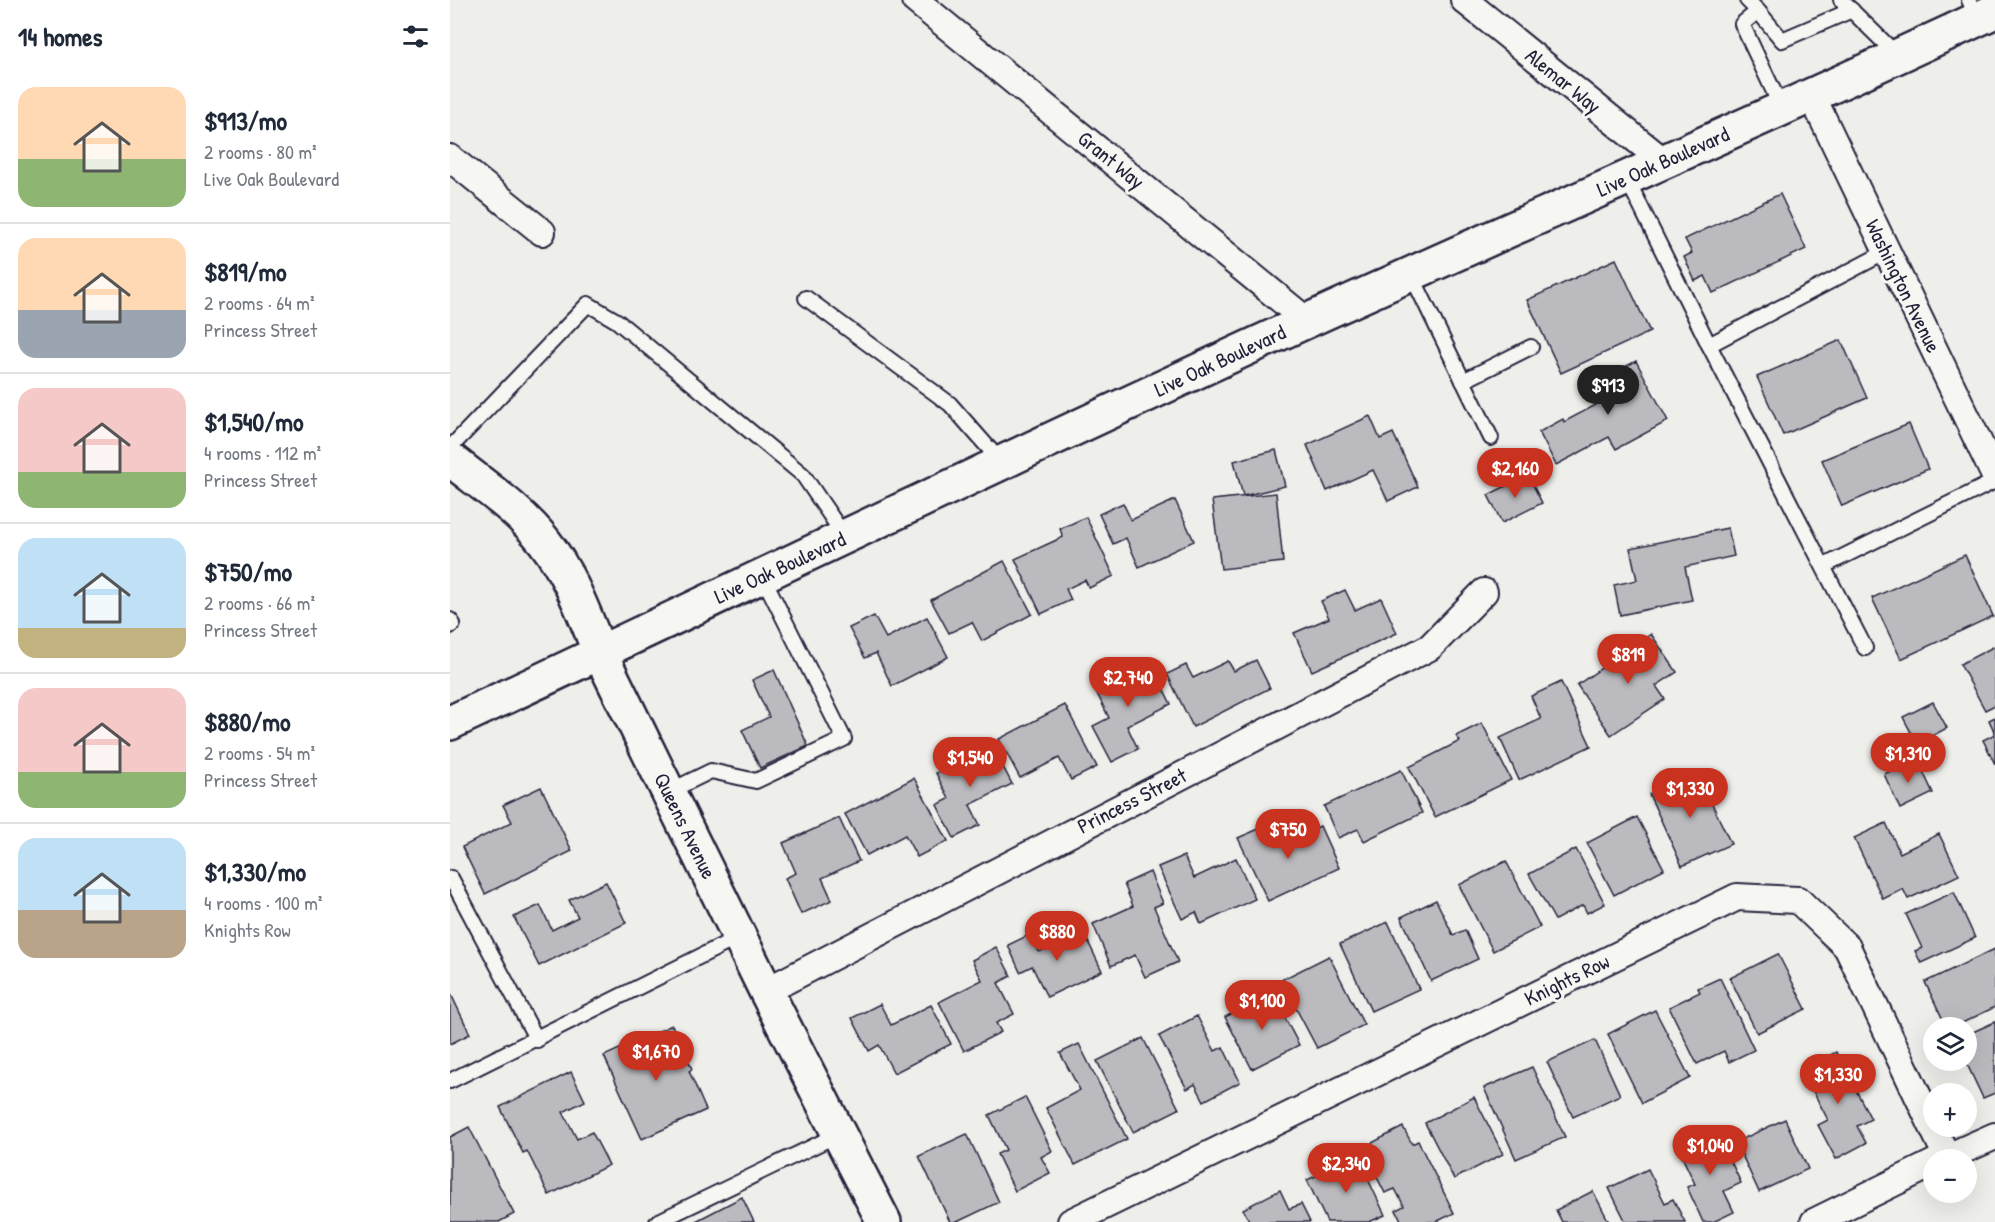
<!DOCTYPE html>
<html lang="en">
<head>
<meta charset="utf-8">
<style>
	:root { --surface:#fff; --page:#f6f6f7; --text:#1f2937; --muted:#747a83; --line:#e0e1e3; --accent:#c8321e }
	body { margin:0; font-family:"Patrick Hand",sans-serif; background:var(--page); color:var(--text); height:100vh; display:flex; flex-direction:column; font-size:22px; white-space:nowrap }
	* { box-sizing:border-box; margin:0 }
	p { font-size:20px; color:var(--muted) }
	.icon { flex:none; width:33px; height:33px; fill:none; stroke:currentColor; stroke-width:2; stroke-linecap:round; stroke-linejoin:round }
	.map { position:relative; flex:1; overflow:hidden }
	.panel { display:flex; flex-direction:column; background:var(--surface); width:450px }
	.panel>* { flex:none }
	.fabs { position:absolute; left:1473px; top:1017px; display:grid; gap:12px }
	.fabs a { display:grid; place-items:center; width:54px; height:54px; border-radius:50%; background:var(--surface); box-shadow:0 6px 24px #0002; font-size:30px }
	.price { position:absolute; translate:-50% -51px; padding:0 14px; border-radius:21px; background:var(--accent); color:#fff; font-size:20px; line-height:39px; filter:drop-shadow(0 2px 3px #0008) }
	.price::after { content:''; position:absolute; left:50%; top:36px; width:18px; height:14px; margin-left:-9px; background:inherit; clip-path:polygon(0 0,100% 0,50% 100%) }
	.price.active { background:#222; color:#fff }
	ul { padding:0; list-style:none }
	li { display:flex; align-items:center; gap:18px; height:150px; padding:0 18px }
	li+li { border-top:2px solid var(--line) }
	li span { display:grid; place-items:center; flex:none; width:168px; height:120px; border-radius:18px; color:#555 }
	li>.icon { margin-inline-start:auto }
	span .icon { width:72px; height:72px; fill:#fffc; stroke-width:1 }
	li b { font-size:26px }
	h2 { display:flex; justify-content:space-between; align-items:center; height:72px; padding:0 18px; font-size:26px }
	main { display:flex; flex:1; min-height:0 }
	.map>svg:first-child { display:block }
</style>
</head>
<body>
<main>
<section class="panel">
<h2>14 homes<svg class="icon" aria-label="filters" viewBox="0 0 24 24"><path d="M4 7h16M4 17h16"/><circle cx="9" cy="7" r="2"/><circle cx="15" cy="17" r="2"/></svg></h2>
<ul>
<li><span style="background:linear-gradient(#ffd9b3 60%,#8fb573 0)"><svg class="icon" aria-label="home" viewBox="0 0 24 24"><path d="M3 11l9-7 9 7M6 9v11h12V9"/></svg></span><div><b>$913/mo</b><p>2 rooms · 80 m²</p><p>Live Oak Boulevard</p></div></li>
<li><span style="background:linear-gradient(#ffd9b3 60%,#9aa5b1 0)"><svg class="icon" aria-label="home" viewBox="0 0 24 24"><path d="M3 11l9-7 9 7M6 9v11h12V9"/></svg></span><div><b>$819/mo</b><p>2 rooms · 64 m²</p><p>Princess Street</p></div></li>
<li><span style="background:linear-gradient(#f6c9c9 70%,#8fb573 0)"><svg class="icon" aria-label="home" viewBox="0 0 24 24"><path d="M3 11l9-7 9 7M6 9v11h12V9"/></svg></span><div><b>$1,540/mo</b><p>4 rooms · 112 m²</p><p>Princess Street</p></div></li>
<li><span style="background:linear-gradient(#bfe0f5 75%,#c2b280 0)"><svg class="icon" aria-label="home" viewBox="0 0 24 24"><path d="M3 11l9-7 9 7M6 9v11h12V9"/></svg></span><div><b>$750/mo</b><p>2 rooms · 66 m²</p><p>Princess Street</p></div></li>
<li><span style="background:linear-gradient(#f6c9c9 70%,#8fb573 0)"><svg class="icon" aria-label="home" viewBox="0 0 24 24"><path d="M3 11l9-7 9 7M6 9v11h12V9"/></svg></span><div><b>$880/mo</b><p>2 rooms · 54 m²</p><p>Princess Street</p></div></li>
<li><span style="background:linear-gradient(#bfe0f5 60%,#b9a48a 0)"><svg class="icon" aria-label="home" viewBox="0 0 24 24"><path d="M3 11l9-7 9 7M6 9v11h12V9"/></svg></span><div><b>$1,330/mo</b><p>4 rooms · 100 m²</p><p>Knights Row</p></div></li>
</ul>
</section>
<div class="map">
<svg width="1545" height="1222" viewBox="0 0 1545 1222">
	<rect width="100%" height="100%" fill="#eeeeeb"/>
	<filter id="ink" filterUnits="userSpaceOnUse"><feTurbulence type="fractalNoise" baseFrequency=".0167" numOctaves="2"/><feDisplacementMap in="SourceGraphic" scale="12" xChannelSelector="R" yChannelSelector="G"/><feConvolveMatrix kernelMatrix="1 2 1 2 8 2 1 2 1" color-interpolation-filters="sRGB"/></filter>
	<g filter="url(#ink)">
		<g fill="#bbbbbf" stroke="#22223b" stroke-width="1.5">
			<path d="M1330,194L1356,249L1263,293L1255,276L1245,281L1234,257L1242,253L1235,239Z"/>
			<path d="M1166,259L1200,332L1111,373L1077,300Z"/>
			<path d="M1391,340L1417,398L1333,435L1307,377Z"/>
			<path d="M1186,361L1218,421L1166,449L1159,437L1106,465L1089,432L1113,419L1114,422L1146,405L1137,387Z"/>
			<path d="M920,416L930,439L943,433L968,487L938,501L923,470L877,491L857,445Z"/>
			<path d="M1459,424L1478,469L1392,506L1372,460Z"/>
			<path d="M826,450L835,486L793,496L784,461Z"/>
			<path d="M1078,475L1092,503L1052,523L1038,495Z"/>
			<path d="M826,493L833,562L771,569L762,500Z"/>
			<path d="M725,500L744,541L689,567L676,538L663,544L649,514L673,503L681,520Z"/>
			<path d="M636,517L664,576L639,588L635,580L616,589L621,600L591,614L565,559L613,537L610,529Z"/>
			<path d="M1278,528L1284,556L1235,567L1242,600L1170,615L1164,585L1187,580L1180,548Z"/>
			<path d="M1515,555L1543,616L1451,659L1422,598Z"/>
			<path d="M554,561L582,614L532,641L522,622L499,633L481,600Z"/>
			<path d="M895,590L905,610L931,598L947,633L862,671L844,633L879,618L871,601Z"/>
			<path d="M424,616L436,638L477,617L498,657L442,686L426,653L415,658L399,628Z"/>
			<path d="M1201,634L1227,672L1206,686L1215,699L1161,735L1127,685Z"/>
			<path d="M1545,646V705L1535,710L1510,664Z"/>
			<path d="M806,660L820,688L743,727L717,674L736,665L743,678L778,661L784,671Z"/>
			<path d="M700,662L721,704L677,726L688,749L662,762L643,726L659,718L645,689Z"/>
			<path d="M324,670L358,746L310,768L292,730L319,717L302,680Z"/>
			<path d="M1111,682L1141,746L1069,780L1050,738L1091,719L1081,696Z"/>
			<path d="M1483,702L1497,728L1467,744L1453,717Z"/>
			<path d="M615,705L647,767L621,780L609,758L570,778L549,739Z"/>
			<path d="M1545,717V733L1539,720Z"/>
			<path d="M1032,723L1061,780L985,817L959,767L1010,741L1006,736Z"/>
			<path d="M1545,734V764L1533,740Z"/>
			<path d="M541,744L562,784L520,805L530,825L504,838L487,805L499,799L486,773Z"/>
			<path d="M1467,759L1483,793L1450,809L1434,774Z"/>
			<path d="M951,770L972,813L914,841L908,829L888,838L874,806Z"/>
			<path d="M1247,772L1281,844L1232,866L1199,794Z"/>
			<path d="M464,778L498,841L467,857L455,835L417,855L395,814Z"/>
			<path d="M91,787L122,851L35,894L12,847L62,822L53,805Z"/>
			<path d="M1187,817L1214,869L1164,895L1137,843Z"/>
			<path d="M389,818L409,861L372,878L382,900L351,914L335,878L346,873L333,843Z"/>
			<path d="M1436,823L1450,853L1489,834L1509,875L1458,899L1453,889L1433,899L1404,838Z"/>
			<path d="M818,825L827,846L870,826L889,868L818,901L788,838Z"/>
			<path d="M1126,849L1155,904L1137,913L1133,905L1105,920L1079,874Z"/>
			<path d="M734,856L744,878L786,858L805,899L751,924L746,912L732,919L708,867Z"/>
			<path d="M1056,861L1090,927L1043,951L1009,885Z"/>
			<path d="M700,872L713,903L704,907L728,962L695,977L685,955L661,966L643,924L683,906L674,884Z"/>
			<path d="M156,882L176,923L89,966L64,917L90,905L102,930L128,917L119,900Z"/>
			<path d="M1504,892L1525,938L1471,963L1465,951L1472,948L1456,914Z"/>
			<path d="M986,900L1003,935L1015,930L1028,959L981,981L951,917Z"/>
			<path d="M938,922L969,989L921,1011L890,944Z"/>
			<path d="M633,931L652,971L597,997L582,966L570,972L558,945L581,934L589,952Z"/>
			<path d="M546,947L561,976L548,983L564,1014L546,1023L551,1032L514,1051L489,1002L532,980L522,960Z"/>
			<path d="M1545,949V1007L1502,1028H1497L1475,982Z"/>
			<path d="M1328,954L1356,1009L1307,1033L1280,978Z"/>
			<path d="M879,956L914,1025L867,1048L831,980Z"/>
			<path d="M1270,978L1304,1050L1279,1062L1274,1051L1247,1064L1219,1007L1250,992L1248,988Z"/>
			<path d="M0,992L20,1034L0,1044Z"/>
			<path d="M822,993L849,1045L802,1069L775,1017Z"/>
			<path d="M430,1004L441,1025L481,1005L501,1044L444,1073L429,1045L419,1051L402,1018Z"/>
			<path d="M1205,1010L1240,1078L1192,1103L1158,1034Z"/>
			<path d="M747,1016L765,1051L773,1047L790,1082L754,1101L745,1084L737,1089L709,1036Z"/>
			<path d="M1545,1022V1093L1533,1098L1515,1060H1516V1035Z"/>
			<path d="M222,1025L242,1069L239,1071L256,1110L192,1139L154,1056Z"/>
			<path d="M693,1038L729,1109L683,1132L647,1061Z"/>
			<path d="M1145,1040L1170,1095L1123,1117L1097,1062Z"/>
			<path d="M629,1044L677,1139L625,1165L596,1108L630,1090L610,1053Z"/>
			<path d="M1386,1052L1421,1119L1407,1126L1416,1143L1386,1159L1368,1125L1378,1120L1352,1070Z"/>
			<path d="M1082,1067L1115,1137L1066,1159L1034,1088Z"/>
			<path d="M121,1072L135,1101L113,1112L127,1139L142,1132L159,1165L99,1195L77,1151L73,1153L50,1107Z"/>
			<path d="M575,1097L602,1151L591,1157L600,1173L565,1191L547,1154L556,1150L539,1115Z"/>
			<path d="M1024,1097L1053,1154L1004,1179L975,1123Z"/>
			<path d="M1335,1119L1358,1169L1309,1192L1286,1142Z"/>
			<path d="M19,1127L64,1214L49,1222H0V1137Z"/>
			<path d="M953,1127L962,1144L968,1141L1004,1213L986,1222H952L946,1210L954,1206L945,1189L935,1193L912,1148Z"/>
			<path d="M1266,1130L1291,1183L1274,1191L1284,1212L1263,1222H1253L1237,1187L1245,1184L1228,1148Z"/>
			<path d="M517,1134L549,1202L507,1222H500L469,1156Z"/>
			<path d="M907,1156L935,1215L919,1222H877L857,1180Z"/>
			<path d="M1198,1169L1215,1203L1223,1199L1235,1222H1176L1159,1188Z"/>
			<path d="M830,1190L839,1209L851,1204L860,1222H800L793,1209Z"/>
			<path d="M1143,1191L1159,1222H1112L1106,1210Z"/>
			<path d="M292,1197L304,1222H244Z"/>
		</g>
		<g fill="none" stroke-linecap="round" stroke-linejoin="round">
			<defs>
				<g id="lane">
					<path d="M1297,0L1308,11L1292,24L1332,109"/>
					<path d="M1391,0L1447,55"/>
					<path d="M1519,0L1528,19"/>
					<path d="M1308,11L1332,40L1402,10"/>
					<path d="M1176,177L1259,345L1415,648"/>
					<path d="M961,274L1041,438"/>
					<path d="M356,298L500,404L551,462"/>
					<path d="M1259,345L1436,252"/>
					<path d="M1013,381L1081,347"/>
					<path d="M0,448L138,304L167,321L353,475L395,537"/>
					<path d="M1374,566L1545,481"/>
					<path d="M0,620L3,624L0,626"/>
					<path d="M218,792L261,771L306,781L394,739L313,577"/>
					<path d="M1,878L87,1040"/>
					<path d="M0,1081L289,937"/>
					<path d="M207,1222L389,1134"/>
				</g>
				<g id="street">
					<path d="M465,0L857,321"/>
					<path d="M1014,0L1213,161"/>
					<path d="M1362,96L1545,476"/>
					<path d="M0,158L92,232"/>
					<path d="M316,991L980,647L1034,592"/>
					<path d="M1491,1160L1545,1136"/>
					<path d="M621,1222L1287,897L1348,900L1397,947L1497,1157"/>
					<path d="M1364,1222L1484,1163"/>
				</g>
				<g id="secondary">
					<path d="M0,459C32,485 69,509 94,541C120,574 134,614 150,653L316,991L434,1222"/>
					<path d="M0,723C287,589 571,451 859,320C1087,216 1318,118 1545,11"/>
				</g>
			</defs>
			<use href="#lane" stroke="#22223b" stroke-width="18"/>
			<use href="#street" stroke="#22223b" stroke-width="30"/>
			<use href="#secondary" stroke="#22223b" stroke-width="38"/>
			<use href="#lane" stroke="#f6f6f2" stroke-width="14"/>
			<use href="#street" stroke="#f6f6f2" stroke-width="26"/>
			<use href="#secondary" stroke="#f6f6f2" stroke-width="33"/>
		</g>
	</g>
	<g text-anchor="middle" stroke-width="6" stroke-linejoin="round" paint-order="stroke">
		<g font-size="21" fill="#22223b" stroke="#f6f6f2">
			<text transform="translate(1113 81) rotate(39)" y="7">Alemar Way</text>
			<text transform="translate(661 160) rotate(39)" y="7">Grant Way</text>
			<text transform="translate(1213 162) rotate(-24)" y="7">Live Oak Boulevard</text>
			<text transform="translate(1453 286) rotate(64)" y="7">Washington Avenue</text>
			<text transform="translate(770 361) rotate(-25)" y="7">Live Oak Boulevard</text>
			<text transform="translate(330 568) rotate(-25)" y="7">Live Oak Boulevard</text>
			<text transform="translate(682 801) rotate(-27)" y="7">Princess Street</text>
			<text transform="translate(235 826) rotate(64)" y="7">Queens Avenue</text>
			<text transform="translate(1117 980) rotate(-26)" y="7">Knights Row</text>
		</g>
	</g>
</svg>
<div class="fabs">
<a><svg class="icon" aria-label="layers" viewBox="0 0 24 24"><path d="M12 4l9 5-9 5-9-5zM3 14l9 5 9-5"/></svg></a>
<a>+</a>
<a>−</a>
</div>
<b class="price active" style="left:1158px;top:416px">$913</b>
<b class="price" style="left:1065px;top:499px">$2,160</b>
<b class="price" style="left:1178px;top:685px">$819</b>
<b class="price" style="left:678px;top:708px">$2,740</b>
<b class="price" style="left:1458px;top:784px">$1,310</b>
<b class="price" style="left:520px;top:788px">$1,540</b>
<b class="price" style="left:1240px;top:819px">$1,330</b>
<b class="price" style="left:838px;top:860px">$750</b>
<b class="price" style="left:607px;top:962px">$880</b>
<b class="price" style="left:812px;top:1031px">$1,100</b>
<b class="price" style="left:206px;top:1082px">$1,670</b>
<b class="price" style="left:1388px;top:1105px">$1,330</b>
<b class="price" style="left:1260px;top:1176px">$1,040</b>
<b class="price" style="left:896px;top:1194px">$2,340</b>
</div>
</main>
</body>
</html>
